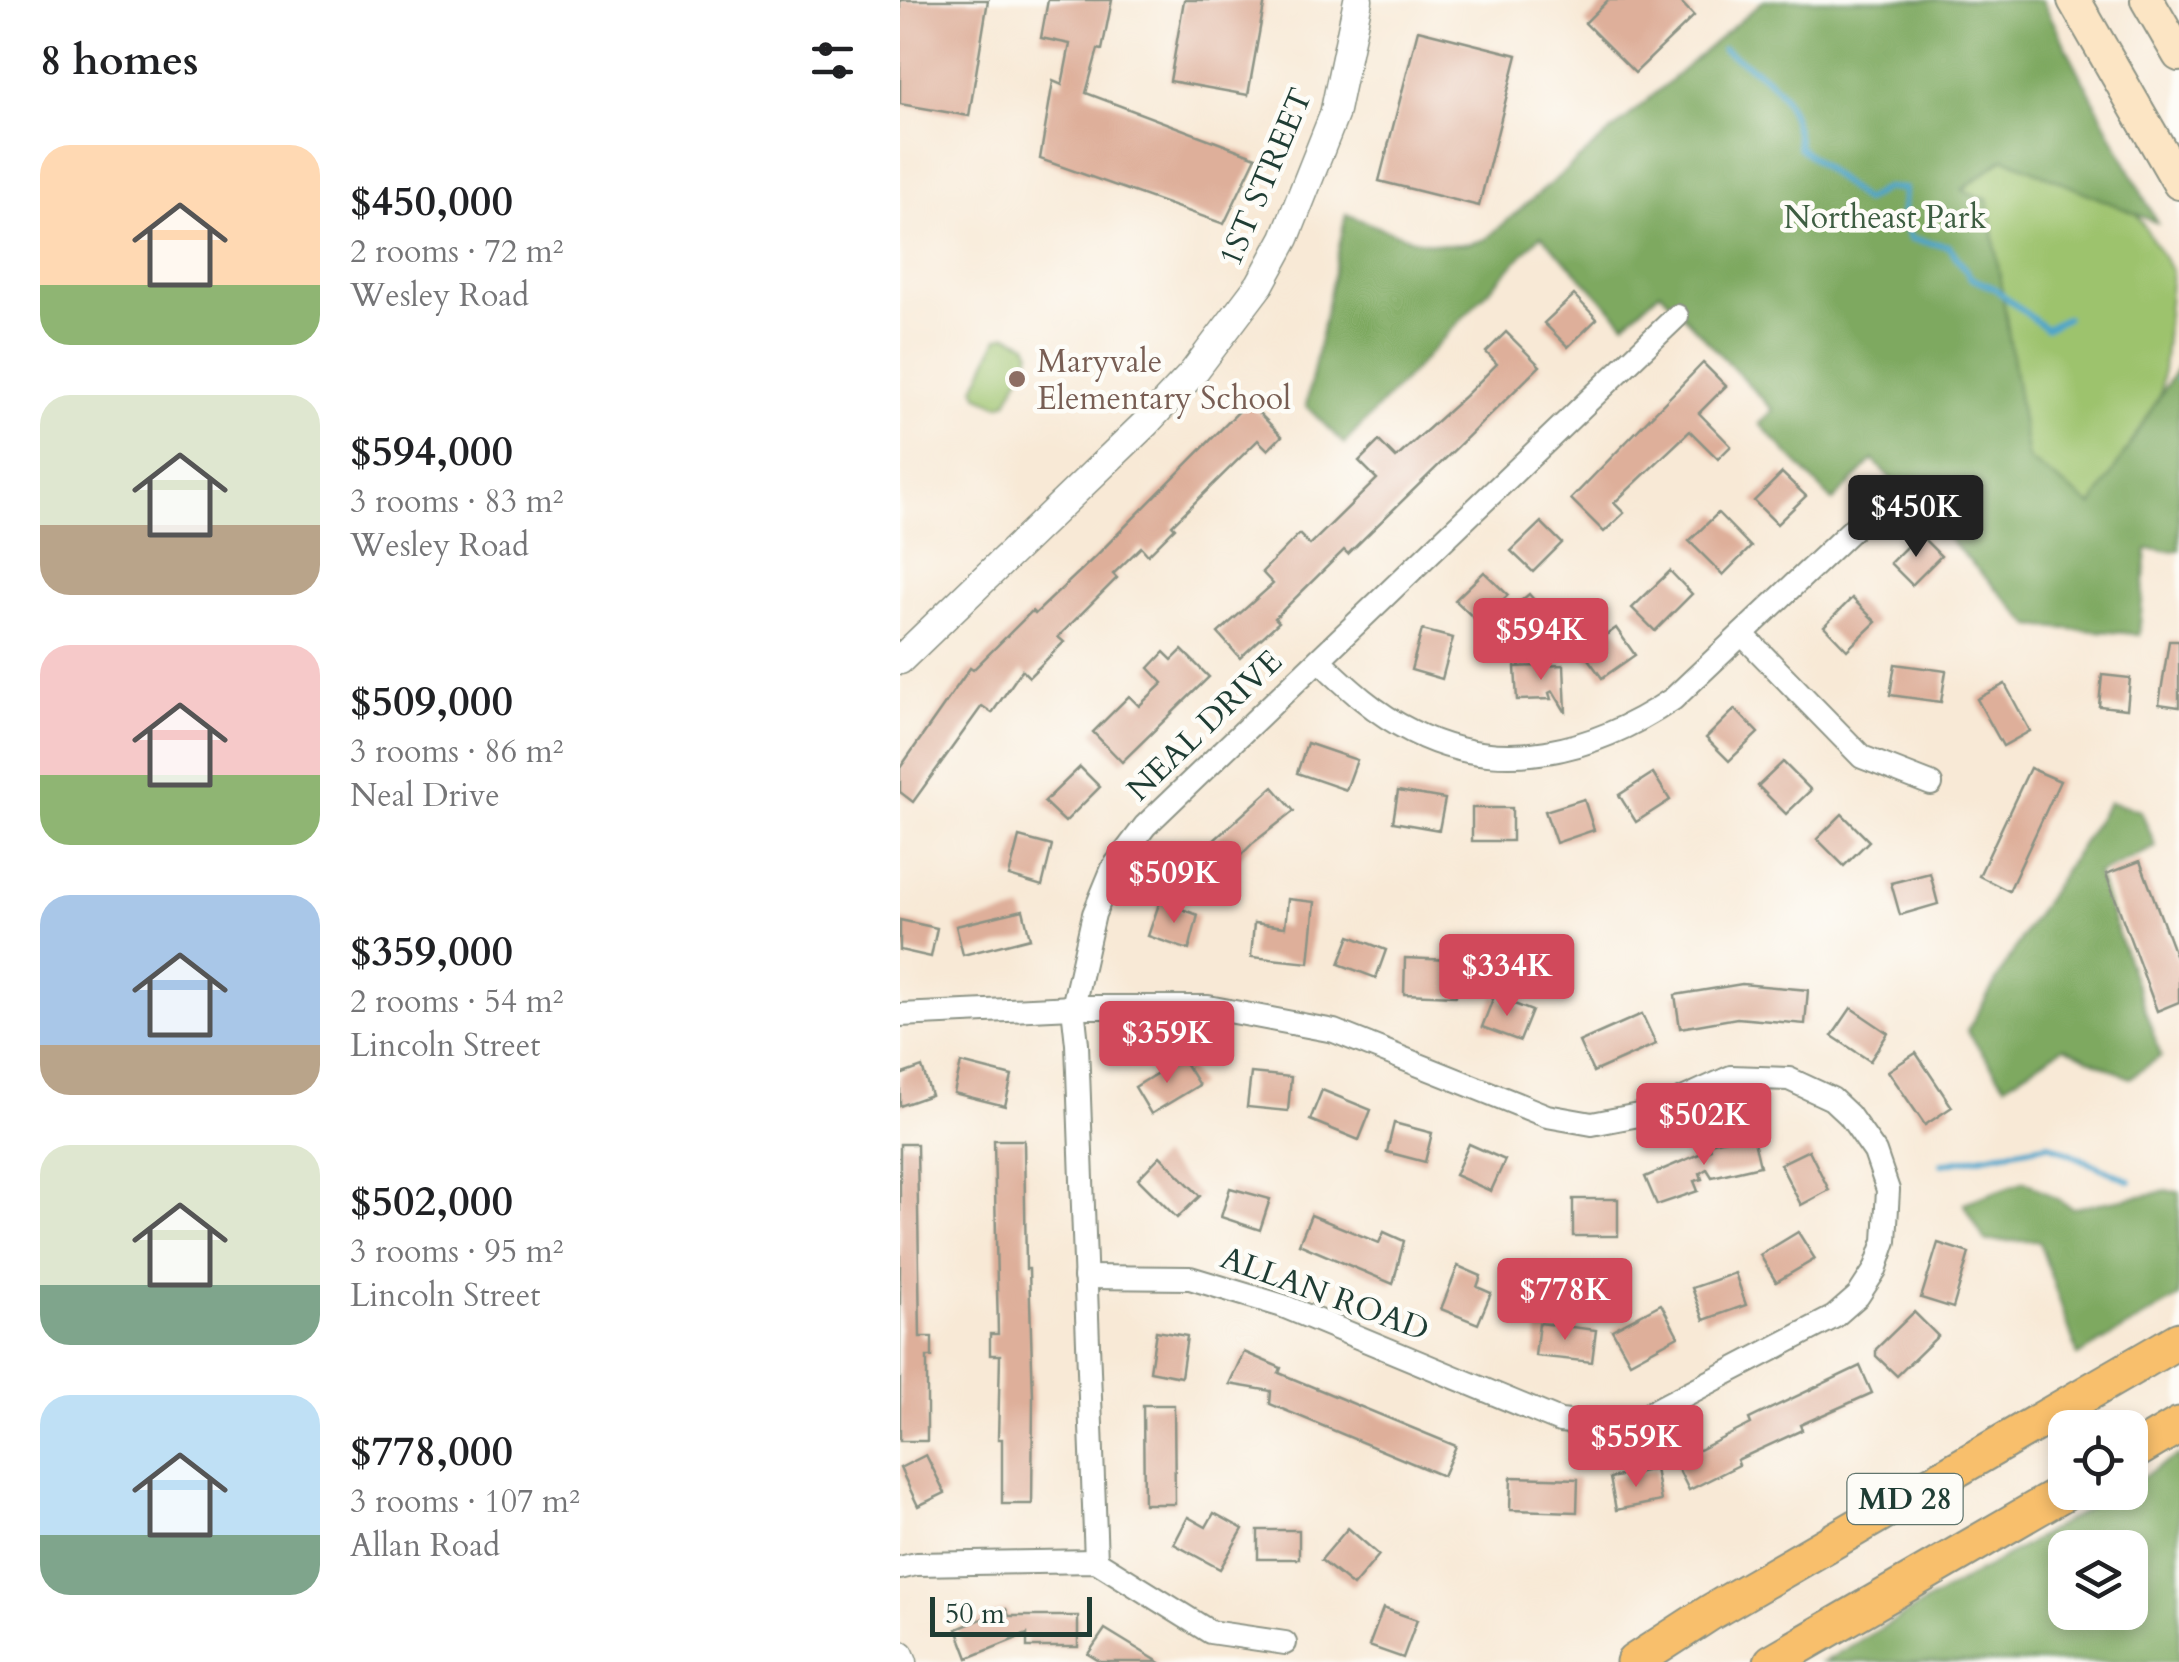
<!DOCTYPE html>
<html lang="en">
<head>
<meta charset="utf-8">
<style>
	:root { --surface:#fff; --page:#f6f6f6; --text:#202124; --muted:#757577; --accent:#d1495b }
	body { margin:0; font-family:Cardo,serif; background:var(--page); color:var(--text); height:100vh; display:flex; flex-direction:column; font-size:38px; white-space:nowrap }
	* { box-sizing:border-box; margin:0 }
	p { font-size:32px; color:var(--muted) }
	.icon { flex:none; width:55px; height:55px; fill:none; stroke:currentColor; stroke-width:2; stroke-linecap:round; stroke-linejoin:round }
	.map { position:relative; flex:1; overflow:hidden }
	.side { display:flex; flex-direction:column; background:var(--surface); width:900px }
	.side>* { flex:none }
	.tools { position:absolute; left:1148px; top:1410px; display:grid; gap:20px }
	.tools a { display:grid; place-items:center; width:100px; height:100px; border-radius:20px; background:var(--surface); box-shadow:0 5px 15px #0003; font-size:50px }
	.scale { position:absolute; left:30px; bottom:25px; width:162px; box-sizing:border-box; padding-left:10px; border:5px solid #1f3d34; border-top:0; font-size:28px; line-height:35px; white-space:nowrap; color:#1f3d34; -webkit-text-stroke:8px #fdfcf7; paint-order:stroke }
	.price { position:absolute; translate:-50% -85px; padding:0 22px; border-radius:10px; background:var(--accent); color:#fff; font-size:32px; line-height:65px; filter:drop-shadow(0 2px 5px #0008) }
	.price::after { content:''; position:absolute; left:50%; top:60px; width:30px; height:22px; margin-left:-15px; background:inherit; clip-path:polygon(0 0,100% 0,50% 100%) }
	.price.on { background:#222; color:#fff }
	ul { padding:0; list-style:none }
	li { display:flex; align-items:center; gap:30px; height:250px; padding:0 40px }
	li span { display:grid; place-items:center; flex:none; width:280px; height:200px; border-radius:30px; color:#555 }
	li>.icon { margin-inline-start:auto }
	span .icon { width:120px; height:120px; fill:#fffc; stroke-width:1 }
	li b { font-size:42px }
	h2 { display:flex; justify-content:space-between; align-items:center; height:120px; padding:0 40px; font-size:42px }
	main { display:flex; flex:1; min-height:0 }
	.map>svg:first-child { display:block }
</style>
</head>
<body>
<main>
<section class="side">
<h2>8 homes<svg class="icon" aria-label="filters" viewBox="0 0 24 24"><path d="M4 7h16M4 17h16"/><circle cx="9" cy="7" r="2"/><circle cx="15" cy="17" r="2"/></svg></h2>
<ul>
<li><span style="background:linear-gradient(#ffd9b3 70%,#8fb573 0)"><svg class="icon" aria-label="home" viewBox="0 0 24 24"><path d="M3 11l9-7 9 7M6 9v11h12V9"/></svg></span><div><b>$450,000</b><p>2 rooms · 72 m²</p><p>Wesley Road</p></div></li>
<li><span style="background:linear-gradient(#dfe7d0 65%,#b9a48a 0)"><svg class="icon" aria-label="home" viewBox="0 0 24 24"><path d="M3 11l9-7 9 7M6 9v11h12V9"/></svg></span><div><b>$594,000</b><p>3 rooms · 83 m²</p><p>Wesley Road</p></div></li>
<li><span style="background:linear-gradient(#f6c9c9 65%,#8fb573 0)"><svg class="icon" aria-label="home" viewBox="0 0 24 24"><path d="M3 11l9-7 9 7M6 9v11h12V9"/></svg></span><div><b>$509,000</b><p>3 rooms · 86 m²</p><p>Neal Drive</p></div></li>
<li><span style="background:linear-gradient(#a9c7e8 75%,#b9a48a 0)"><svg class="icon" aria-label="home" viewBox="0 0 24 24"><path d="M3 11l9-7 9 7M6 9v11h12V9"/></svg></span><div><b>$359,000</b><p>2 rooms · 54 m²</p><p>Lincoln Street</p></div></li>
<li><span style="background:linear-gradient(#dfe7d0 70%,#7fa58c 0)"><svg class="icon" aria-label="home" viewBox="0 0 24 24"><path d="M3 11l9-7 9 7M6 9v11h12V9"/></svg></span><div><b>$502,000</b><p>3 rooms · 95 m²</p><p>Lincoln Street</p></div></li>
<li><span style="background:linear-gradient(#bfe0f5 70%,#7fa58c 0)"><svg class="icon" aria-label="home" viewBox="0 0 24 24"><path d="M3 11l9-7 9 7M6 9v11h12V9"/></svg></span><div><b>$778,000</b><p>3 rooms · 107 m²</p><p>Allan Road</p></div></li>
</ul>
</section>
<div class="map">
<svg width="1279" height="1662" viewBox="0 0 1279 1662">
	<rect width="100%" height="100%" fill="#fdfcf7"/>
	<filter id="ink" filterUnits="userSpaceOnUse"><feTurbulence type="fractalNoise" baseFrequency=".01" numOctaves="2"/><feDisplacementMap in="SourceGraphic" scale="20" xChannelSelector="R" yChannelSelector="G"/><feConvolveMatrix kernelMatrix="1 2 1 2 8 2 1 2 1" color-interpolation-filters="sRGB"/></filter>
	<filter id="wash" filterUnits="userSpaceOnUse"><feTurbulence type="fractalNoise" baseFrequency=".0048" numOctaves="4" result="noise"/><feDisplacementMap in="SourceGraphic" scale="40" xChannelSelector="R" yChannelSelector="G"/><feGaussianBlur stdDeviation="2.25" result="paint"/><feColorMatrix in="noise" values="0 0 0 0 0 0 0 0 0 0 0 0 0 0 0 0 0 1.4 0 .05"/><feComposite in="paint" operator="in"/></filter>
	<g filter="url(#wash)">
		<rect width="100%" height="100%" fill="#f8e9d6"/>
		<g fill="#9dc36d" stroke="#5e8050" stroke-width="2.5">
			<path d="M886,0H1103L1272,271L1239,634L1132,626L973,460L933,501L860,424L873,410L760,291L725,323Z"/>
			<path d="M107,335L127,344L131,352L107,402L99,405L79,396L75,388L98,338Z"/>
		</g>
		<g fill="#7ea960" stroke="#4e734a" stroke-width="2.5" fill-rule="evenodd">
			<path d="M864,0H1142L1257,223L1104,158L1062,190L1088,200L1128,459L1192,506L1279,365V551L1247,549L1239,634L1132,626L973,460L933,501L860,424L873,410L760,291L725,323L641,235L444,444L406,406L446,214C491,232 538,256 586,239Z"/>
			<path d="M1209,802L1241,811L1256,847L1197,874L1261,1056L1230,1078L1164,1047L1105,1085L1067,1031L1126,930Z"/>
			<path d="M1125,1181L1173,1208L1268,1191L1279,1192V1297L1178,1356L1139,1241H1085L1064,1203Z"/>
			<path d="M1279,1455V1662H923L1215,1493L1230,1492V1484ZM1165,1548H1230V1612H1165Z"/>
		</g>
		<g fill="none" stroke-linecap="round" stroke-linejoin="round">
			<g stroke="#4da5ca" stroke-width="6">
				<path d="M823,49C872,82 889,84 899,147L964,201L985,188L1004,189L1002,216L1010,239L1049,246L1071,278L1094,288L1146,329L1166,318"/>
				<path d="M1278,379L1279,380"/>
				<path d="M1042,1164L1149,1144L1230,1181"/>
			</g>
		</g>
		<g id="blocks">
			<g fill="#deaf9a">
				<path d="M0,0H88L69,116L0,104Z"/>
				<path d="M148,0H212L202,50L198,49L186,93L356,157L324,224L140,159L153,81L162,85L170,44L141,38Z"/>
				<path d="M284,0H365L348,95L270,81Z"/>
				<path d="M708,0H779L794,16L735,73L685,23Z"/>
				<path d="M518,30L617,55L579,206L479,181Z"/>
				<path d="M674,295L697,319L668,347L644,323Z"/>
				<path d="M606,332L640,366L448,554L444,550L375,618L379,622L340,658L318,633L373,584L362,572L399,534L410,545L477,479L459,461L479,441L496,458L565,396L597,364L586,352Z"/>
				<path d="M803,363L826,386L799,413L831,446L818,459L790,431L714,503L724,513L704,532L671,499Z"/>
				<path d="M348,402L382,436L368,450L358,440L272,525L275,528L248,555L241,547L213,574L217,578L158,637L164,642L129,677L122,670L92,713L82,706L13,802L0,792V768L70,668L73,670L132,611L135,614L196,556Z"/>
				<path d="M882,473L906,496L877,524L854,501Z"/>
				<path d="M818,513L851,547L823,575L789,541Z"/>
				<path d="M641,522L662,543L633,572L611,551Z"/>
				<path d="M1019,534L1041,556L1012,585L990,563Z"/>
				<path d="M770,571L792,594L755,631L732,608Z"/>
				<path d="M584,572L608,595L579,623L555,600Z"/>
				<path d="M629,594L647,615L625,634L607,613Z"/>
				<path d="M952,598L976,622L947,650L924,626Z"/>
				<path d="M716,628L735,655L702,678L683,652Z"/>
				<path d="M522,630L553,638L542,679L511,670Z"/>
				<path d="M1269,641H1279V707L1259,704Z"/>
				<path d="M282,650L309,677L222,762L193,732L229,696L239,706L263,683L249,668L264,652L272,660Z"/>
				<path d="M995,664L1046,671L1041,702L990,695Z"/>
				<path d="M664,665L666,713L653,691L649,693L651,699L617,700L615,667Z"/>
				<path d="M1202,675L1230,678L1227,709L1199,706Z"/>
				<path d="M1105,684L1130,731L1103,746L1077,699Z"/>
				<path d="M835,709L858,733L829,761L806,738Z"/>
				<path d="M407,743L457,760L446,790L397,773Z"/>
				<path d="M883,762L911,790L886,814L858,786Z"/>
				<path d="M180,767L200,787L165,822L144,802Z"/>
				<path d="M1130,768L1160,781L1109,891L1079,876Z"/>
				<path d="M753,773L770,800L736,822L719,795Z"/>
				<path d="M373,787L394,811L353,843L305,892L282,869Z"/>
				<path d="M498,791L545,799L539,830L493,822Z"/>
				<path d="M684,799L694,830L656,843L645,811Z"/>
				<rect x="572" y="808" width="40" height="33"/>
				<path d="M942,814L969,841L944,866L917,839Z"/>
				<path d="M119,837L152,846L142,886L109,876Z"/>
				<path d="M1240,861L1279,965V1002L1257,1011L1206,874Z"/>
				<path d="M1030,873L1038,904L1000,915L991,883Z"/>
				<path d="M388,899L415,902L409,963L351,957L354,923L385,927Z"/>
				<path d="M260,901L298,915L289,950L248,936Z"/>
				<path d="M123,910L130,938L63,955L56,926Z"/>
				<path d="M0,920L37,928L31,957L0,950Z"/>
				<path d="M450,936L486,950L476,978L439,964Z"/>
				<path d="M505,958L550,960V974H557L556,996L504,994Z"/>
				<path d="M842,984L908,990L905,1024L837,1018L780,1028L775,995Z"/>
				<path d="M594,996L632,1011L620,1041L582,1027Z"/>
				<path d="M951,1008L988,1033L970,1061L932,1036Z"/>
				<path d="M742,1014L756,1044L693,1072L679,1042Z"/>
				<path d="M1016,1053L1052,1107L1025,1125L988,1071Z"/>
				<path d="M282,1058L299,1085L251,1114L235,1087Z"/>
				<path d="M61,1063L112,1076L105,1106L54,1093Z"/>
				<path d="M22,1067L31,1095L0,1106V1075Z"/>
				<path d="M351,1073L391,1077L388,1111L347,1107Z"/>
				<path d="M422,1090L471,1110L459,1140L410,1120Z"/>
				<path d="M494,1123L532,1133L525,1162L487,1152Z"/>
				<path d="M852,1133L860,1166L812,1177L807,1169L800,1173L802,1179L794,1181L798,1191L757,1205L745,1177L811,1149L809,1143Z"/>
				<path d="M94,1140H124L126,1269H129L133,1398L132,1504H102V1439H98L100,1355H90V1334H98Z"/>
				<path d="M0,1144H17L20,1337H32V1357H27V1441H0Z"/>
				<path d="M569,1144L605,1160L591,1191L555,1175Z"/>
				<path d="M909,1150L929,1190L901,1205L880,1164Z"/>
				<path d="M260,1156L300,1196L277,1218L238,1179Z"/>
				<path d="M330,1188L370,1199L360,1230L321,1217Z"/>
				<rect x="673" y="1199" width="45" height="37"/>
				<path d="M411,1215L479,1243L484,1232L504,1241L493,1284L399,1244Z"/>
				<path d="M898,1232L915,1259L876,1282L860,1255Z"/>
				<path d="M1038,1243L1069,1253L1053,1308L1021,1298Z"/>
				<path d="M558,1266L581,1276L577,1287L591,1293L578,1324L541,1309Z"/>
				<path d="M835,1273L846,1305L804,1320L792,1288Z"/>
				<path d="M761,1304L778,1336L730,1362L712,1330Z"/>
				<path d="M1014,1312L1038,1336L997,1376L976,1356V1349Z"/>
				<path d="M639,1323L696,1330L692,1362L635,1356Z"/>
				<path d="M256,1331L287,1336L281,1377L250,1371Z"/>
				<path d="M344,1352L381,1368L379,1373L556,1446L543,1476L370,1404L371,1391L329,1384Z"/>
				<path d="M960,1366L972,1393L900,1425L902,1430L837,1460L839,1465L789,1490L775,1462L851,1424L849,1419Z"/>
				<path d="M243,1405H274L275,1504H244Z"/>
				<path d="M26,1455L45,1493L18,1506L0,1468Z"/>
				<path d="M755,1469L761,1501L716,1510L710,1478Z"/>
				<path d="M611,1477L678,1479L677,1512L610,1510Z"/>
				<path d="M314,1513L343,1529L320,1569L274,1544L288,1517L306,1527Z"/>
				<path d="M448,1528L479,1555L453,1586L421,1560Z"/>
				<rect x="358" y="1530" width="41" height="29"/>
				<path d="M483,1608L517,1620L503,1658L469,1646Z"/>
				<path d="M106,1609L109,1616H178V1647H127V1634L68,1658L57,1629Z"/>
				<path d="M205,1629L259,1662H201L188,1654Z"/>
			</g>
		</g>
	</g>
	<g filter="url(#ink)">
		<use href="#blocks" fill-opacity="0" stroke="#8c9385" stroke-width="2.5"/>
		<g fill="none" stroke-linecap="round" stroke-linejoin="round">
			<defs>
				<g id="minor">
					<path d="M842,634L962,757L1031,784"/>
					<path d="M419,660C447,687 476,714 511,731C601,777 694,752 773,699L975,508"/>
					<path d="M0,1015L173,1007H308L434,1031L647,1116L692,1124L754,1112L831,1077L889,1079L932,1099L949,1115L975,1152L988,1190L985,1241L975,1270L958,1296L934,1317L737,1420L707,1426L660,1421L383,1306L290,1278L185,1277"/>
					<path d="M196,1561L177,1044L173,1007L194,914L213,868L245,826L777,316"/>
					<path d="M0,1568L16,1564L196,1561L310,1632L385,1643"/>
				</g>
				<g id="tertiary">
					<path d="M0,660L246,423L292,374L360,284L385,238L434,115L458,0"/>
					<path d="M0,1655L3,1662"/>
				</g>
				<g id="secondary">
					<path d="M1174,0L1279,183"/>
					<path d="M1247,0L1279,55"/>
				</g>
				<g id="primary">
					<path d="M1230,1454L1279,1425"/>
					<path d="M734,1662L811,1612L1279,1340"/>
					<path d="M872,1662L1165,1492"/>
				</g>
			</defs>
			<use href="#minor" stroke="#8c9385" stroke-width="26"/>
			<use href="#tertiary" stroke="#8c9385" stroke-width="31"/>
			<use href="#secondary" stroke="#8c9385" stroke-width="36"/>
			<use href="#primary" stroke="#8c9385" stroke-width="39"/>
			<use href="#minor" stroke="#fff" stroke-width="22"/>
			<use href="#tertiary" stroke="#fff" stroke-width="28"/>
			<use href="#secondary" stroke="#fce5c4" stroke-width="32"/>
			<use href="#primary" stroke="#f8bf6c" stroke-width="35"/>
		</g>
	</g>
	<circle fill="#8d6e63" stroke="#fdfcf7" stroke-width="4" cx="117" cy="379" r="10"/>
	<g text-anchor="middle" stroke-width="9" stroke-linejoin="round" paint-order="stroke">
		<rect fill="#fdfcf7" stroke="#62766e" stroke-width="2.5" x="947.5" y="1474" width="115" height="50" rx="8"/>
		<g font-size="30" font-weight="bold" fill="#1f3d34">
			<text x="1005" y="1509">MD 28</text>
		</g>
		<g font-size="32" fill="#1f3d34" stroke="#fdfcf7">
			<text transform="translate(365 177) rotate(-67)" y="11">1ST STREET</text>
			<text transform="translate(304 725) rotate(-44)" y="11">NEAL DRIVE</text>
			<text transform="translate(425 1293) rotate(20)" y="11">ALLAN ROAD</text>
		</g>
		<g font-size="32" fill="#3e5e42" stroke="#fdfcf7">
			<text x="985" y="228">Northeast Park</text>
		</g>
		<g font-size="32" fill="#785e54" stroke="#fdfcf7" text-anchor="start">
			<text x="137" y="372">Maryvale<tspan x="137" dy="37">Elementary School</tspan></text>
		</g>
	</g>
</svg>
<div class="tools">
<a><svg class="icon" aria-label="locate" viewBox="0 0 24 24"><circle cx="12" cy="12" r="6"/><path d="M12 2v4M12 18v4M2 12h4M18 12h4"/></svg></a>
<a><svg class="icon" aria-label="layers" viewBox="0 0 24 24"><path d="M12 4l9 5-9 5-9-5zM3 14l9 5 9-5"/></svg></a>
</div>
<div class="scale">50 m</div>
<b class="price on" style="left:1016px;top:560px">$450K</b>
<b class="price" style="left:641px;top:683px">$594K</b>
<b class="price" style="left:274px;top:926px">$509K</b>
<b class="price" style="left:607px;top:1019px">$334K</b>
<b class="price" style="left:267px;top:1086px">$359K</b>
<b class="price" style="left:804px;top:1168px">$502K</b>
<b class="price" style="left:665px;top:1343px">$778K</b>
<b class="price" style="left:736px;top:1490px">$559K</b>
</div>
</main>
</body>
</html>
